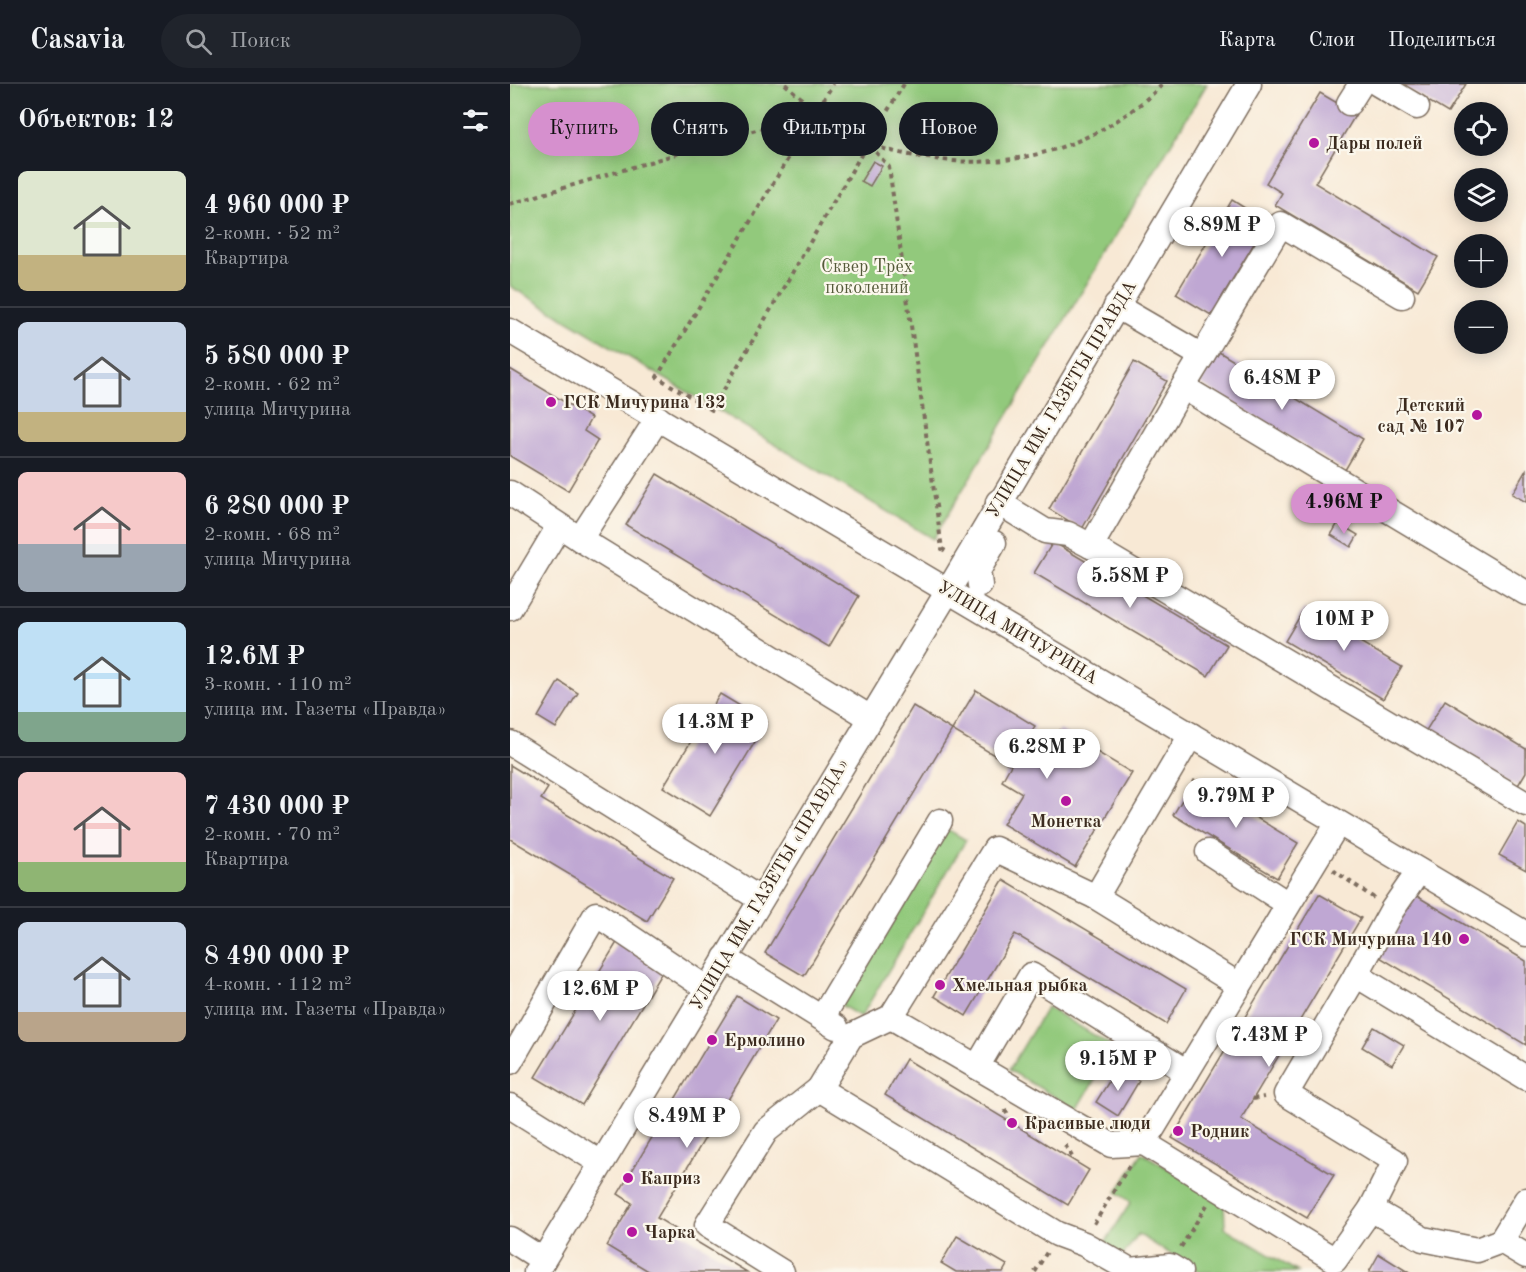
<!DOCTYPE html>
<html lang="ru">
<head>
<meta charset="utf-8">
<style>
	:root { --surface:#171b24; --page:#20242c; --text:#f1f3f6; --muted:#9ea1a6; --line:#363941; --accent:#d690ce }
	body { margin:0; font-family:"Old Standard TT",serif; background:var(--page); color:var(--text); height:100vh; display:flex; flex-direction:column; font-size:22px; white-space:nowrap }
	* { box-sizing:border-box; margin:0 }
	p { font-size:20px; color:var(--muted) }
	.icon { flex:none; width:33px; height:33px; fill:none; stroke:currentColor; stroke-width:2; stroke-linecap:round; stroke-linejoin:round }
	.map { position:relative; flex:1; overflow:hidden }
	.drawer { display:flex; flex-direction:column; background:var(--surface); width:510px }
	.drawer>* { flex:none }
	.hud { position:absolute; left:18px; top:18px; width:570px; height:54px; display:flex; gap:12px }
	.buttons { position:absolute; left:944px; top:18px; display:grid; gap:12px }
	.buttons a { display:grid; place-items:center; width:54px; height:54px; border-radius:50%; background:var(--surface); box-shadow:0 3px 15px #0003; font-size:30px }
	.price { position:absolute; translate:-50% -51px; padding:0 14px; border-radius:21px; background:#fff; color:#222; font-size:20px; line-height:39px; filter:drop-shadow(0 2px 3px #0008) }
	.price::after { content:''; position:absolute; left:50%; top:36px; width:18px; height:14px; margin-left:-9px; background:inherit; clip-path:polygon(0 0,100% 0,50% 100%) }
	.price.selected { background:var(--accent); color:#111 }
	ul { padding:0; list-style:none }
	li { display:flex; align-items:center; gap:18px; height:150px; padding:0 18px }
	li+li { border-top:2px solid var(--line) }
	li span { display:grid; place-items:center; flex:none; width:168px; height:120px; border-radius:9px; color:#555 }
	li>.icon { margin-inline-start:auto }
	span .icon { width:72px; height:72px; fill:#fffc; stroke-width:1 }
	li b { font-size:26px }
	h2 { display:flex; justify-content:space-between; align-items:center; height:72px; padding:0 18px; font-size:26px }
	.pill { padding:0 21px; border-radius:27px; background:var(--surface); box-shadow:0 3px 15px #0003; font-size:21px; line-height:54px }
	.pill.selected { background:var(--accent); color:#111 }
	header { display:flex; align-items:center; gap:36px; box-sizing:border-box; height:84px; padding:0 30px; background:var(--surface); border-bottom:2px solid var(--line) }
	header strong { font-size:28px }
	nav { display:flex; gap:33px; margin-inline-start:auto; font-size:21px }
	.search { width:420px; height:54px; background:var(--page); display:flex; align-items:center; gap:15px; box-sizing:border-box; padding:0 21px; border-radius:33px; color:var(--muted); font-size:22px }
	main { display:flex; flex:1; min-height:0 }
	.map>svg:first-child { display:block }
</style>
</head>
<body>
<header>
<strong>Casavia</strong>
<div class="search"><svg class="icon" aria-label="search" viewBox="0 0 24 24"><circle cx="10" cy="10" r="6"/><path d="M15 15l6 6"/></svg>Поиск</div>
<nav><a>Карта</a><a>Слои</a><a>Поделиться</a></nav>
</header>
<main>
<section class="drawer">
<h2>Объектов: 12<svg class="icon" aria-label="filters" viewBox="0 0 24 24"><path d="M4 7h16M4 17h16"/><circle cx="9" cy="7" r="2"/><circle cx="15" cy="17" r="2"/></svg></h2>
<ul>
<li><span style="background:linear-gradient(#dfe7d0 70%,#c2b280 0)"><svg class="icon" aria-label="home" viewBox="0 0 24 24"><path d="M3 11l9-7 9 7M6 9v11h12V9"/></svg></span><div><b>4 960 000 ₽</b><p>2-комн. · 52 m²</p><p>Квартира</p></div></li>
<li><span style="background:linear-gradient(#c9d6e8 75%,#c2b280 0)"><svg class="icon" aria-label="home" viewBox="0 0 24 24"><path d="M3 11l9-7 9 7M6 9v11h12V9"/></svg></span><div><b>5 580 000 ₽</b><p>2-комн. · 62 m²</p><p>улица Мичурина</p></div></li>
<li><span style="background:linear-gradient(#f6c9c9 60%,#9aa5b1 0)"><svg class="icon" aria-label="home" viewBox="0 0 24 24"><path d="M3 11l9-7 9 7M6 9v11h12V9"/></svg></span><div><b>6 280 000 ₽</b><p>2-комн. · 68 m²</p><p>улица Мичурина</p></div></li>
<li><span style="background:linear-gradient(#bfe0f5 75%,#7fa58c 0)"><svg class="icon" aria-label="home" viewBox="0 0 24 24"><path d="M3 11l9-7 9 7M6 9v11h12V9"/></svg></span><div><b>12.6M ₽</b><p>3-комн. · 110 m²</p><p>улица им. Газеты «Правда»</p></div></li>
<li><span style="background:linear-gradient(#f6c9c9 75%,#8fb573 0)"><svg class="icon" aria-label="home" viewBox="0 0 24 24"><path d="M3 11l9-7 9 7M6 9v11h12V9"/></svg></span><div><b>7 430 000 ₽</b><p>2-комн. · 70 m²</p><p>Квартира</p></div></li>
<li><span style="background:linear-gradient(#c9d6e8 75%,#b9a48a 0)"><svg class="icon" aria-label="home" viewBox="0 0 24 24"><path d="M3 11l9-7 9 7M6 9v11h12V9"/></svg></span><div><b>8 490 000 ₽</b><p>4-комн. · 112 m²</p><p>улица им. Газеты «Правда»</p></div></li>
</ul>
</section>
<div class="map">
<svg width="1016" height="1188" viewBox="0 0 1016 1188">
	<rect width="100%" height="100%" fill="#fbf7ec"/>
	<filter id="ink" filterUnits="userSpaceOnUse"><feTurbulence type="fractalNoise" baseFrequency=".0167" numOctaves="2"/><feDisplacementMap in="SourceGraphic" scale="12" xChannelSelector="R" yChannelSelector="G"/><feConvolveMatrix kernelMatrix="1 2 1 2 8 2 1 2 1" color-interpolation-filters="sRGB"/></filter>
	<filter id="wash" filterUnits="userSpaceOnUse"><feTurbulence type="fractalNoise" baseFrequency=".008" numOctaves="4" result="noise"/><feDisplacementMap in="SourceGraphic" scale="24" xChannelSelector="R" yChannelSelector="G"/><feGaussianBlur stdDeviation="1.35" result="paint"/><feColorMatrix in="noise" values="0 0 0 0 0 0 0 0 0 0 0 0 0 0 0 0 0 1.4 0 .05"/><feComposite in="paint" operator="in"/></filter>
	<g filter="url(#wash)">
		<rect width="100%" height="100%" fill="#f8e9d5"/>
		<g fill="#92c97c" stroke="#667a4d" stroke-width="1.5">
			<path d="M1,0H697L423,455L0,202Z"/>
			<path d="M435,744L456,756L351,933L329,920Z"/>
			<path d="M537,923L604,963L567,1026L499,986Z"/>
			<path d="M632,1069L714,1117L715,1144L788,1188H690L628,1150L612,1173L593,1162L621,1118L607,1108Z"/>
		</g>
		<g id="blocks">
			<g fill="#bfa7d3">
				<path d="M890,0H956L938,29Z"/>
				<path d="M810,9L846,30L805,99L928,173L908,206L765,121L772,109L756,99Z"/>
				<path d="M363,77L372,82L360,102L351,97Z"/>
				<path d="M722,116L757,138L701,231L666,210Z"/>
				<path d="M709,268L853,355L835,386L690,299Z"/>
				<path d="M624,278L657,297L572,445L539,425Z"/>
				<path d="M0,285L81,334L74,347L88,356L58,407L0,372Z"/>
				<path d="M1016,386V418L1002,410Z"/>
				<path d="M147,390L349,512L319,563L116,441Z"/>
				<path d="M828,439L848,451L841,463L821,451Z"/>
				<path d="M543,458L717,561L698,592L524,489Z"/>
				<path d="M794,525L827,544L836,529L849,537L840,552L892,583L873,615L775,557Z"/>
				<path d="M49,597L68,609L46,644L28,633Z"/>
				<path d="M466,606L525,642L513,662L533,674L550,646L622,689L565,783L493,740L512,709L492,697L501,681L442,646Z"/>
				<path d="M210,610L257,638L200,732L153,703Z"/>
				<path d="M935,616L1016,665V688L1007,703L915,648Z"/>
				<path d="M403,622L442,646L294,892L255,869Z"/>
				<path d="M0,681L38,704L31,715L163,794L137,837L0,755Z"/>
				<path d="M684,696L788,759L767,794L663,731Z"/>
				<path d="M1008,738L1016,743V786L989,771Z"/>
				<path d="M493,796L676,905L656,940L505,850L456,932L424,912Z"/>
				<path d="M809,810L851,834L731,1035L824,1091L797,1134L662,1054Z"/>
				<path d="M905,811L1016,877V961L868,872Z"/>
				<path d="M109,855L155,883L72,1021L25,993Z"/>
				<path d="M227,912L266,936L147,1134L237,1188H140L97,1162L122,1119L108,1110Z"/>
				<path d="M864,943L894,961L882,981L852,963Z"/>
				<path d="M396,975L579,1086L558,1121L375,1011Z"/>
				<path d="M608,983L629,997L608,1032L586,1018Z"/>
				<path d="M447,1152L497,1181L493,1188H446L431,1179Z"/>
				<path d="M869,1170L898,1188H859Z"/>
			</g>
		</g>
	</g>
	<g filter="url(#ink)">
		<use href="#blocks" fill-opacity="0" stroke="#7d6d5e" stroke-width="1.5"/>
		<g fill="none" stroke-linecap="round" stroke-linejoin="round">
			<defs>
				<g id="minor">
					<path d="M868,0L907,23"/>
					<path d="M839,19L851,0"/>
					<path d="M606,222L692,272L673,303L1016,509"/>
					<path d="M0,247L1016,850"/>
					<path d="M692,272L771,140L892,212"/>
					<path d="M0,409L70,455L359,633"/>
					<path d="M488,418L535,447L558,450L581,462L1016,720"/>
					<path d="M70,455L148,334"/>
					<path d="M581,462L673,303"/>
					<path d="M470,501L468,487L484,459"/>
					<path d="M0,524L49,442"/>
					<path d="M681,651L586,813L729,901"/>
					<path d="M0,659L250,815"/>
					<path d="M828,739L634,1059L825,1176L861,1125L885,1077L776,1010L846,891"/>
					<path d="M698,768L778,820"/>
					<path d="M909,787L882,826L846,891L1016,994"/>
					<path d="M586,813L485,765L381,933L601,1061L634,1059"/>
					<path d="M215,874L326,943"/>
					<path d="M381,933L341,952L309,1005L547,1150L574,1160L620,1186L660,1182L670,1188"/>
					<path d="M312,934L430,737"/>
					<path d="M0,978L86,830L196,904"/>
					<path d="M467,983L521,891L677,988"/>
					<path d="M0,1022L91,1079"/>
					<path d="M1016,1116L991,1157L1016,1172"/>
					<path d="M861,1125L913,1155L967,1166L991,1157"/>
					<path d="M0,1155L33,1176"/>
					<path d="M26,1188L438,507L739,0"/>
					<path d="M272,1188L197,1141L256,1047L309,1005"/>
				</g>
			</defs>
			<use href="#minor" stroke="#7d6d5e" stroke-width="27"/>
			<g stroke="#7d6d5e" stroke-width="4" stroke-dasharray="4.5 4.5" stroke-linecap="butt">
				<path d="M275,0C300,22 326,43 356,58C375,67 398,71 418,74C504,88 590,62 653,0"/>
				<path d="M394,0L358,59L379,83L432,465L436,467"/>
				<path d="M306,28L147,293L202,326L358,59"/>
				<path d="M0,120L306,28L323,0"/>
				<path d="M823,786L864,814"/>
				<path d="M743,1015L754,1013"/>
				<path d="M495,1026L502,1039"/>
				<path d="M555,1061L564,1076"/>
				<path d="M584,1140L619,1082"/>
				<path d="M671,1163L697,1121"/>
				<path d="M525,1188L537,1168"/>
			</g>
			<use href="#minor" stroke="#fff" stroke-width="24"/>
		</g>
	</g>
	<g fill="#b5179e" stroke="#fbf7ec" stroke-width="2">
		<circle cx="804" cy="59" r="6"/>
		<circle cx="41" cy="318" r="6"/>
		<circle cx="967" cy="331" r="6"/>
		<circle cx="556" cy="717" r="6"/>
		<circle cx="954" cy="855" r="6"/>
		<circle cx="430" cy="901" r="6"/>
		<circle cx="202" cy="956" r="6"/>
		<circle cx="502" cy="1039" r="6"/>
		<circle cx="668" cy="1047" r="6"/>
		<circle cx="118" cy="1094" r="6"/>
		<circle cx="122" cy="1148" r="6"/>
	</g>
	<g text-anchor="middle" stroke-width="4.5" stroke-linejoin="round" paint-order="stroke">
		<g font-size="18" font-weight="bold" fill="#3b2a1e" stroke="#fbf7ec" text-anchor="start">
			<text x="816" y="65">Дары полей</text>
			<text x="53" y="324">ГСК Мичурина 132</text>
			<text x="955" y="327" text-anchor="end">Детский<tspan x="955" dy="21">сад № 107</tspan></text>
			<text x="556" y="743" text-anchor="middle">Монетка</text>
			<text x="942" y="861" text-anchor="end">ГСК Мичурина 140</text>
			<text x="442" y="907">Хмельная рыбка</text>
			<text x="214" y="962">Ермолино</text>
			<text x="514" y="1045">Красивые люди</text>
			<text x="680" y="1053">Родник</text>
			<text x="130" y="1100">Каприз</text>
			<text x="134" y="1154">Чарка</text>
		</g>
		<g font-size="18" fill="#555a3a" stroke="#fbf7ec">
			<text x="357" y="188">Сквер Трёх<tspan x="357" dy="21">поколений</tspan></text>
		</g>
		<g font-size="18" fill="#3b2a1e" stroke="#fbf7ec">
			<text transform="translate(551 315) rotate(-59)" y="6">УЛИЦА ИМ. ГАЗЕТЫ ПРАВДА</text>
			<text transform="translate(508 548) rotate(31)" y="6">УЛИЦА МИЧУРИНА</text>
			<text transform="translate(259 800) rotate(-59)" y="6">УЛИЦА ИМ. ГАЗЕТЫ «ПРАВДА»</text>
		</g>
	</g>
</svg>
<div class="buttons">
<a><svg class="icon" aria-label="locate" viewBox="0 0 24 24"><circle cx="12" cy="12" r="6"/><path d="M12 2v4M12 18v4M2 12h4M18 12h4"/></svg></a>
<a><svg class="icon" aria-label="layers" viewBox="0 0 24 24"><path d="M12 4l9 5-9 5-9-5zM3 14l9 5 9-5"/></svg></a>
<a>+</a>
<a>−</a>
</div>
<b class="price" style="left:712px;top:174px">8.89M ₽</b>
<b class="price" style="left:772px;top:327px">6.48M ₽</b>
<b class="price selected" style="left:834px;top:451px">4.96M ₽</b>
<b class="price" style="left:620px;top:525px">5.58M ₽</b>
<b class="price" style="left:834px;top:568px">10M ₽</b>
<b class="price" style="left:205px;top:671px">14.3M ₽</b>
<b class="price" style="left:537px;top:696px">6.28M ₽</b>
<b class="price" style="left:726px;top:745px">9.79M ₽</b>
<b class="price" style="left:90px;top:938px">12.6M ₽</b>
<b class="price" style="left:759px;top:984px">7.43M ₽</b>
<b class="price" style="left:608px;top:1008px">9.15M ₽</b>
<b class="price" style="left:177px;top:1065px">8.49M ₽</b>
<div class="hud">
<a class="pill selected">Купить</a>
<a class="pill">Снять</a>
<a class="pill">Фильтры</a>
<a class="pill">Новое</a>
</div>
</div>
</main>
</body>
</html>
